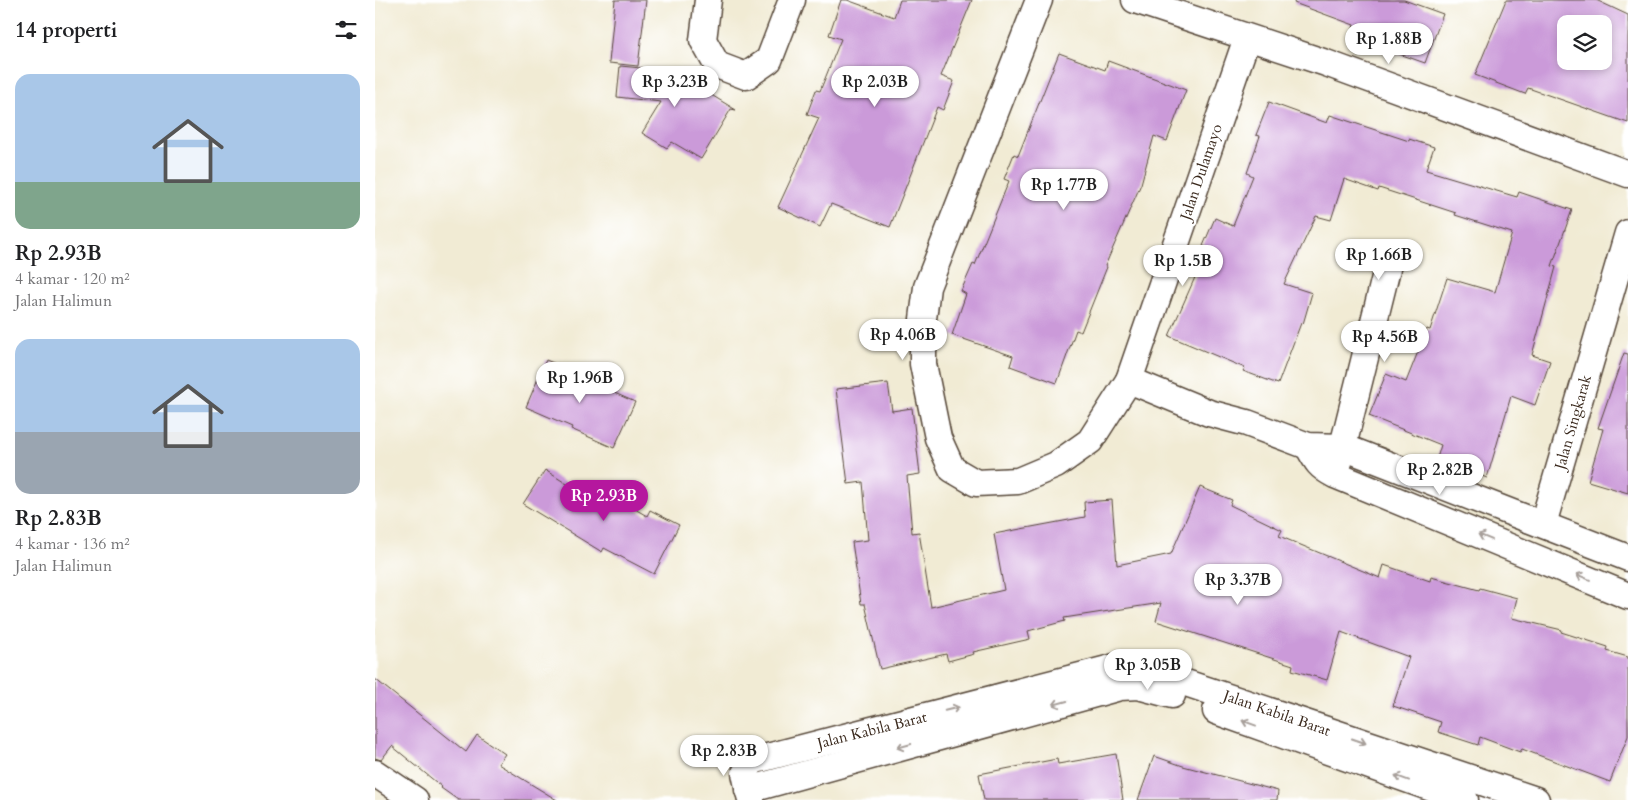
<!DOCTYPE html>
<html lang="id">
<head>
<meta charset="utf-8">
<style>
	:root { --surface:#fff; --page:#f6f6f6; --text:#202124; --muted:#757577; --accent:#b5179e }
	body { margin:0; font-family:Cardo,serif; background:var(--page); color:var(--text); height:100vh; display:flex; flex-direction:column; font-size:19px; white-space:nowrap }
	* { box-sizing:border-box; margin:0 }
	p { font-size:16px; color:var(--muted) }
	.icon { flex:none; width:28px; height:28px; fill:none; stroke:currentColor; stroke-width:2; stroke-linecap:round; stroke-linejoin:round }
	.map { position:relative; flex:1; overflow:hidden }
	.side { display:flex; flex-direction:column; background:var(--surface); width:375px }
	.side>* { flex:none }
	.tools { position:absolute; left:1182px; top:15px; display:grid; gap:10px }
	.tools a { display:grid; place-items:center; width:55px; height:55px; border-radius:10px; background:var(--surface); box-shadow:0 2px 8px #0003; font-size:25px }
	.price { position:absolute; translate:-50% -42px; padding:0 11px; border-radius:18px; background:#fff; color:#222; font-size:16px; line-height:32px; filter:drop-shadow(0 1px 2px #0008) }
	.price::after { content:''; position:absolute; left:50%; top:30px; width:15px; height:11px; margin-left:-8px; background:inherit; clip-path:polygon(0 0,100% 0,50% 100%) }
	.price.on { background:var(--accent); color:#fff }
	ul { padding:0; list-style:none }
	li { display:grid; align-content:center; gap:10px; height:265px; padding:0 15px }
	li span { display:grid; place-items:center; height:155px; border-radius:15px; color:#555 }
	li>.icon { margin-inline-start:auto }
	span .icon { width:90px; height:90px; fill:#fffc; stroke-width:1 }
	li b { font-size:21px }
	h2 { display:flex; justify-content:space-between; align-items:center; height:60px; padding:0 15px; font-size:21px }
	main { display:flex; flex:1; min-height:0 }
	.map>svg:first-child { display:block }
</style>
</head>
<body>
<main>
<section class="side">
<h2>14 properti<svg class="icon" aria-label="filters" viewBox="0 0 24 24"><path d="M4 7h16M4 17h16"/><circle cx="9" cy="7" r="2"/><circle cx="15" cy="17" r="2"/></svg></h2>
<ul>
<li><span style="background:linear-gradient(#a9c7e8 70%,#7fa58c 0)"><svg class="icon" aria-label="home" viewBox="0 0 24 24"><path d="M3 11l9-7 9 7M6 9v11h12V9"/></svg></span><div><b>Rp 2.93B</b><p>4 kamar · 120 m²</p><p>Jalan Halimun</p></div></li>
<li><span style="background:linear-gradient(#a9c7e8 60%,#9aa5b1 0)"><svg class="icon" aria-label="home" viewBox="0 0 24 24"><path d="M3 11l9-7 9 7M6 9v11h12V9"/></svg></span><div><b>Rp 2.83B</b><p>4 kamar · 136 m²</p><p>Jalan Halimun</p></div></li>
</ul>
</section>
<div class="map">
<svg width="1253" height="800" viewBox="0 0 1253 800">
	<rect width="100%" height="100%" fill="#fff"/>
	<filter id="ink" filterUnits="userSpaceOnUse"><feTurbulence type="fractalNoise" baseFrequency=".02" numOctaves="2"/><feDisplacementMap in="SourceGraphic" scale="10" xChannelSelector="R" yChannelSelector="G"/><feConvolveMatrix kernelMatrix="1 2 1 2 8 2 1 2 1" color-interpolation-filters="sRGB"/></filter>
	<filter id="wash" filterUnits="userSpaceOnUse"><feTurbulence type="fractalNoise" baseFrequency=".0096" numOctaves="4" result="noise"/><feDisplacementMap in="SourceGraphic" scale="20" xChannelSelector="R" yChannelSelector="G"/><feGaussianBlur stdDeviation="1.12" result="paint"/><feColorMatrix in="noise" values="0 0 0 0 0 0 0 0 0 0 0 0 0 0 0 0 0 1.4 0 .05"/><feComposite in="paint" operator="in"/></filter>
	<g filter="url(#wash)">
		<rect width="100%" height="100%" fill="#f1ebd4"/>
		<g id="blocks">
			<g fill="#cb9ad9" fill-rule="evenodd">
				<path d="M240,0H271L263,66L234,63Z"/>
				<path d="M466,0H472L519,17L525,0H597L566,76L579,81L568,110L562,107L515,227L456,204L445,227L403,207L444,118L432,114L441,90L445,91L466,39L454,35Z"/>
				<path d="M920,0H1029L1068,14L1050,63L1013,50L1015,47L977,32L979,25L919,3Z"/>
				<path d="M1131,0H1221L1253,15V123L1153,88L1150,94L1100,75ZM1191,24H1229V61H1191Z"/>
				<path d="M684,53L730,70L733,61L811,90L792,141L779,136L766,184L730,266L732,267L706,332L701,330L682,383L635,366L638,356L577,335L591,294L586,291L598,264L600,265L634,181L629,179L639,154L643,156Z"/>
				<path d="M245,66L297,71L361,110L356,109L326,159L297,142L292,148L267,133L286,102L242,97Z"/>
				<path d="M894,102L952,123L955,115L1034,141V139L1059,147L1051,170L1142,197L1144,192L1197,210L1177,266L1181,267L1157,355L1175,361L1160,405L1136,396L1112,478L1062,458L1066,445L994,416L1011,374L1031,382L1052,329L1055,330L1072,278L1120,292L1137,233L1080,215L1081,213L1004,188L1003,191L969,179L956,220L941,216L909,284L937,293L928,324L926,323L903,384L868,371L870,368L794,336L833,248L828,246L840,218L858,226L878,176L872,173L885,136L881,135Z"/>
				<path d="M1249,353L1253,354V493L1213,481L1228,429L1223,428Z"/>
				<path d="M171,360L203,373L201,376L260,402L239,448L196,429L197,427L151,407Z"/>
				<path d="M513,383L517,411L537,408L545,474L532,476L537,533L544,532L556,607L629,590L619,534L710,517L709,502L737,500L742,565L796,554L825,487L857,500L855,505L907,530L904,536L1005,578L1009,565L1055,581L1056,577L1104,590L1105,588L1142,598L1137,618L1187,630L1186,632L1233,647L1232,651L1253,657V736L1235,782L1147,749L1145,752L1105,737L1103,745L1063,732L1066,722L1018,706L1034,657L966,632L952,680L917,670L918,665L781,621L786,603L689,618L690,621L653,631L655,639L598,652L599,654L573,661L571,654L505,669L490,604H486L477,542L493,540L488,482L473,484L461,389Z"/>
				<path d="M170,470L225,505L232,493L272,516L275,510L304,525L279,574L229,548L227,552L148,504Z"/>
				<path d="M0,679L91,752L102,735L130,754L123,764L182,800H83L66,788L67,787L17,746L6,760L0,758Z"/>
				<path d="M741,754L748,800H609L604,774L682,759L683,764Z"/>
				<path d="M779,756L808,766L903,791L902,800H763Z"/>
			</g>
		</g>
	</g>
	<g filter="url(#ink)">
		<use href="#blocks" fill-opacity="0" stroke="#564739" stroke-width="1"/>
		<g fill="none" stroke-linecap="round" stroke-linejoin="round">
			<defs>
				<g id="street">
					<path d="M333,0L328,40L342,65L371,76L394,60L417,0"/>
					<path d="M664,0L552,287L548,319V364L563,438L577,469L601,483L643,481L681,465L715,441L754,380"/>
					<path d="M760,0L951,63L1253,174"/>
					<path d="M872,38L754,380L834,413L872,423L933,446L968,447L1253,558"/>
					<path d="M933,446C941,461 944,467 960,475L1253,596"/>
					<path d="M964,462L1012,269"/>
					<path d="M1168,524L1253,233"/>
					<path d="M841,711L1090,800"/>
					<path d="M0,773L40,800"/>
					<path d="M373,790L745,687L763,686L797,695"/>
					<path d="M376,800L370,773L377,761L740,667H763L1161,800"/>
				</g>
			</defs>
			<use href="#street" stroke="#564739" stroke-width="29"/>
			<use href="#street" stroke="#fff" stroke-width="26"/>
		</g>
		<defs><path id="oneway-shaft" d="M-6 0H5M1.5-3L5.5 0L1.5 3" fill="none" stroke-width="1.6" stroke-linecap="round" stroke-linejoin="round" transform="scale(1.25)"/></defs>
		<g stroke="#a79f9a">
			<use href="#oneway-shaft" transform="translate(1110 537) rotate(-158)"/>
			<use href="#oneway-shaft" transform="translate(1208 577) rotate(-157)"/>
			<use href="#oneway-shaft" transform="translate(685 703) rotate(165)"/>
			<use href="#oneway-shaft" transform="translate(577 709) rotate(-14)"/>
			<use href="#oneway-shaft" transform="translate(874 723) rotate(-160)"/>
			<use href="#oneway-shaft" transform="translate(984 741) rotate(19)"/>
			<use href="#oneway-shaft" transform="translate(529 746) rotate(165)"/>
			<use href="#oneway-shaft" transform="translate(1027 778) rotate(-160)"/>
		</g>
	</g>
	<g text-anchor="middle" stroke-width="4.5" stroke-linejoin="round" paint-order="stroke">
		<g font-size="15" fill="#3b2a1e" stroke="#fff">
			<text transform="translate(826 172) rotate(-71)" y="5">Jalan Dulamayo</text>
			<text transform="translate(1198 422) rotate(-74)" y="5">Jalan Singkarak</text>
			<text transform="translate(902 713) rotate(19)" y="5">Jalan Kabila Barat</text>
			<text transform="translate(497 730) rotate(-14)" y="5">Jalan Kabila Barat</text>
		</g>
	</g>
</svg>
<div class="tools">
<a><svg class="icon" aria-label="layers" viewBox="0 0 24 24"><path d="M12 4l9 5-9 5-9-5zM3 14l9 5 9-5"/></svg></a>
</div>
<b class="price" style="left:1014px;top:65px">Rp 1.88B</b>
<b class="price" style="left:300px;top:108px">Rp 3.23B</b>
<b class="price" style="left:500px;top:108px">Rp 2.03B</b>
<b class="price" style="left:689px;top:211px">Rp 1.77B</b>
<b class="price" style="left:1004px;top:281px">Rp 1.66B</b>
<b class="price" style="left:808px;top:287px">Rp 1.5B</b>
<b class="price" style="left:528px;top:361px">Rp 4.06B</b>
<b class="price" style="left:1010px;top:363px">Rp 4.56B</b>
<b class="price" style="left:205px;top:404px">Rp 1.96B</b>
<b class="price" style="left:1065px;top:496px">Rp 2.82B</b>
<b class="price on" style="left:229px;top:522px">Rp 2.93B</b>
<b class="price" style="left:863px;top:606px">Rp 3.37B</b>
<b class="price" style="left:773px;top:691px">Rp 3.05B</b>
<b class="price" style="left:349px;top:777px">Rp 2.83B</b>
</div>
</main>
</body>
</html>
